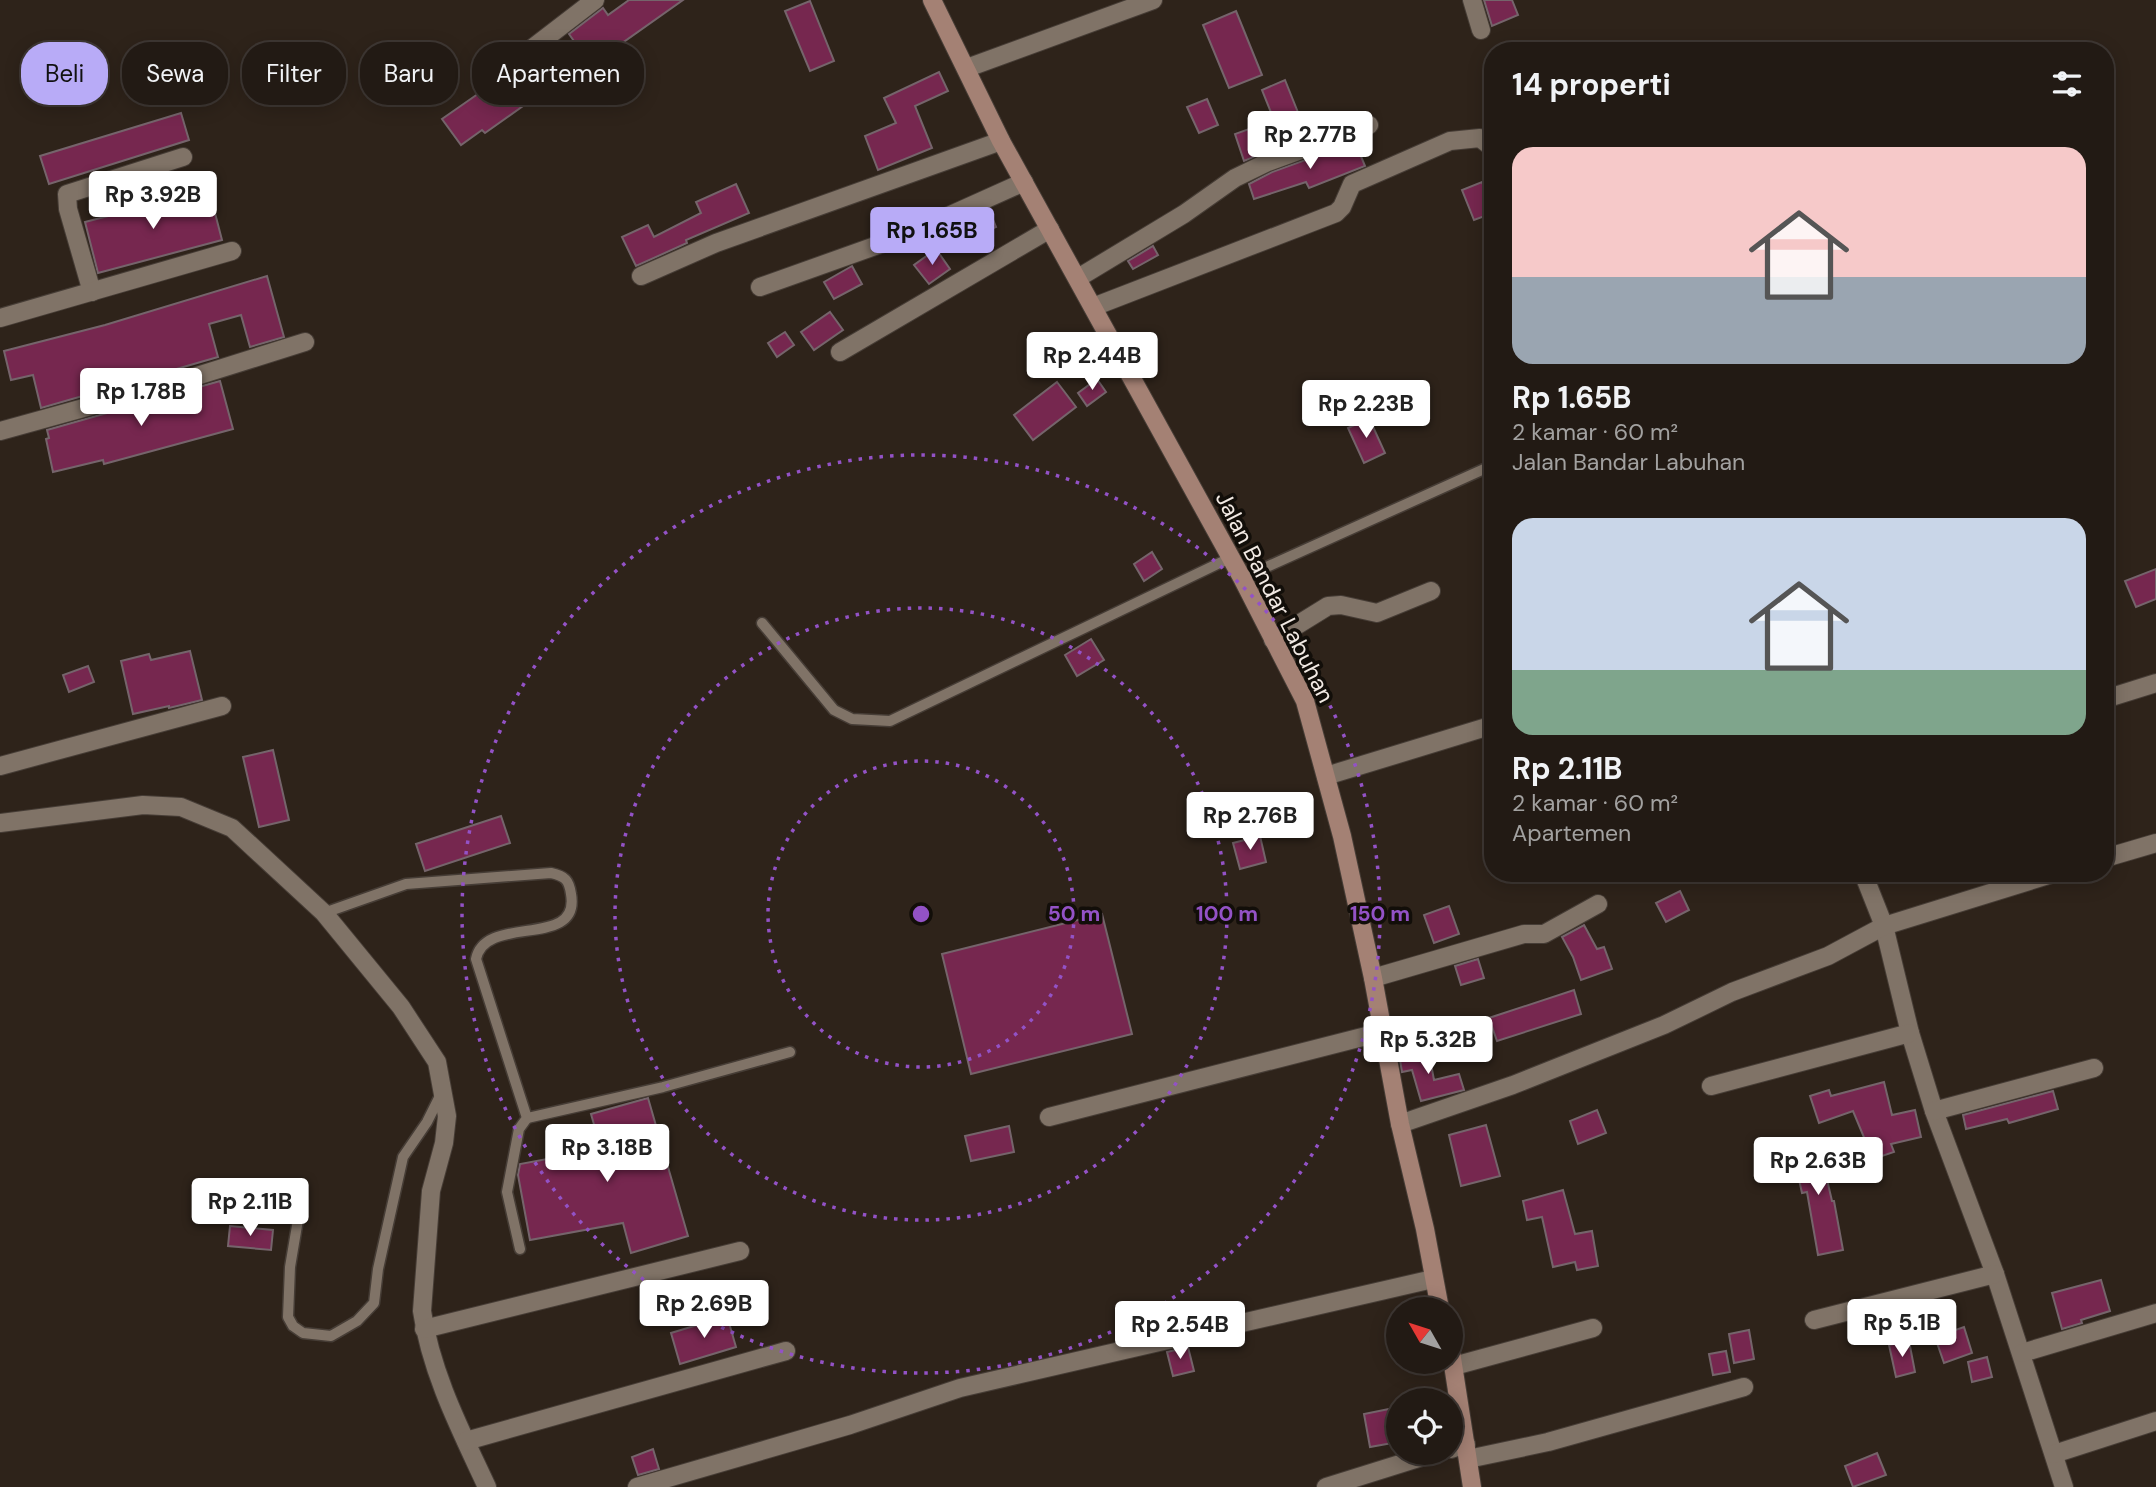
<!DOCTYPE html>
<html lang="id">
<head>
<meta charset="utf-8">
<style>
	:root { --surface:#221a14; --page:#2a231d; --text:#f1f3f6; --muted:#a2a1a0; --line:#3f3834; --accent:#b8abf7 }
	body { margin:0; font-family:"DM Sans",sans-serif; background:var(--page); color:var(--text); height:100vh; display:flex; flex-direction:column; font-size:26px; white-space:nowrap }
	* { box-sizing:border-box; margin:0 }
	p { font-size:23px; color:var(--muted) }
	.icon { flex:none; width:38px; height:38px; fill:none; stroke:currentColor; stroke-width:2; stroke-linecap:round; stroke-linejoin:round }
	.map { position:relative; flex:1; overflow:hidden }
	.details { position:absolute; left:1484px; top:42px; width:630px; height:840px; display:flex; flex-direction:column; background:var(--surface); border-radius:28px; box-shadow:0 4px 18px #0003,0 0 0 2px var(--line) }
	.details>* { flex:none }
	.guide { position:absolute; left:21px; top:42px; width:665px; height:63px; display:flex; gap:14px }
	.needle { width:46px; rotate:309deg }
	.fabs { position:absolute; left:1386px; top:1297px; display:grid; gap:14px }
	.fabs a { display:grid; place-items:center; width:77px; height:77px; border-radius:50%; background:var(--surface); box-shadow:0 4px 18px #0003,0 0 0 2px var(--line); font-size:35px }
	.price { position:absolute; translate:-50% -60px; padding:0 16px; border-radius:7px; background:#fff; color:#222; font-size:23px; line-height:46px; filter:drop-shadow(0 2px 4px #0008) }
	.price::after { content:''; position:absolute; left:50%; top:42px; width:21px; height:16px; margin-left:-10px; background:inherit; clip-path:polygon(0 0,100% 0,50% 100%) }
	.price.on { background:var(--accent); color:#111 }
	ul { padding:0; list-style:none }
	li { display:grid; align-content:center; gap:14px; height:371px; padding:0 28px }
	li span { display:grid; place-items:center; height:217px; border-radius:21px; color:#555 }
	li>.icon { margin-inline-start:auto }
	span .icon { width:126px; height:126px; fill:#fffc; stroke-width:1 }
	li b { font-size:30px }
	h2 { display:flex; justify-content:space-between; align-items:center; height:84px; padding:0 28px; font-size:30px }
	.chip { padding:0 24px; border-radius:28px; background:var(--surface); box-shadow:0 4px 18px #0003,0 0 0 2px var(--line); font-size:24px; line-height:63px }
	.chip.on { background:var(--accent); color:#111 }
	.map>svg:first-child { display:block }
</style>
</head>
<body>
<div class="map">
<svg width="2156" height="1487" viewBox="0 0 2156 1487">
	<rect width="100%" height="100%" fill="#2e231a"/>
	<g fill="#76274f" stroke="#75646b" stroke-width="2">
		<path d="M629,0H683L591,65L569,34L603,8L608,15Z"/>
		<path d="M1484,0H1512L1518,15L1492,26Z"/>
		<path d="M810,1L834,61L810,71L785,11Z"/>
		<path d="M1236,11L1262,75L1229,88L1203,25Z"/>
		<path d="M939,72L948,91L915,106L932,148L878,170L865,136L896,123L884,98Z"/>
		<path d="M1285,80L1307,135L1244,161L1235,134L1274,120L1262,90Z"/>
		<path d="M506,83L523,106L485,133L482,130L461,145L442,119L485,89L493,91Z"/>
		<path d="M1207,99L1218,125L1199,133L1187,107Z"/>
		<path d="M181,113L189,140L49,184L40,156Z"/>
		<path d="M1355,142L1365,166L1309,188L1306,182L1254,199L1249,184L1272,172Z"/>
		<path d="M1482,182L1493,213L1474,220L1462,190Z"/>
		<path d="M736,184L749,213L686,240L687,243L636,266L622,237L648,225L654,237L701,213L696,202Z"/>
		<path d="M209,190L222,240L98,273L85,222Z"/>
		<path d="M989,210L996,227L943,250L936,234Z"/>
		<path d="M1153,246L1158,255L1133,269L1128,261Z"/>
		<path d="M936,249L950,269L929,284L914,265Z"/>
		<path d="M852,266L862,284L834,299L824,282Z"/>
		<path d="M267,276L284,337L250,347L241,315L209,324L218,357L41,408L33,375L11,380L4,351L105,325Z"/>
		<path d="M830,312L843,330L814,350L801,332Z"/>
		<path d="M785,332L794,345L777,357L768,343Z"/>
		<path d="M1097,379L1106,392L1087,406L1078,393Z"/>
		<path d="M220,381L233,429L104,464L103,460L53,472L46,439L49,438L47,430Z"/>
		<path d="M1057,382L1076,407L1033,440L1014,415Z"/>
		<path d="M1369,418L1385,453L1364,463L1348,428Z"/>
		<path d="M1152,552L1162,569L1144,581L1134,564Z"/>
		<path d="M2156,569V599L2136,607L2125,581Z"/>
		<path d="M1091,639L1104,660L1077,676L1065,655Z"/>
		<path d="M190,651L202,700L169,708V706L133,714L121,661L149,654L151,660Z"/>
		<path d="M88,666L94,682L69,692L63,675Z"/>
		<path d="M273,750L289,820L259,827L243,757Z"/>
		<path d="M501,816L510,843L425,871L416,844Z"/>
		<path d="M1260,836L1266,862L1240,869L1233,843Z"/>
		<path d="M1680,891L1689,910L1666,922L1656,903Z"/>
		<path d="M1449,906L1459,934L1434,943L1424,915Z"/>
		<path d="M1102,914L1132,1034L971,1074L942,954Z"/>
		<path d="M1584,925L1597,949L1604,947L1612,969L1581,980L1573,957L1562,937Z"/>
		<path d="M1478,959L1484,978L1461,985L1455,966Z"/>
		<path d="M1574,990L1581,1014L1497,1041L1489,1018Z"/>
		<path d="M1428,1048L1434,1080L1459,1074L1464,1090L1421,1101L1412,1070L1402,1072L1399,1054Z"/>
		<path d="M1884,1082L1892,1115L1915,1110L1921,1137L1891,1144L1894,1152L1873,1159L1853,1111L1819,1123L1810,1096L1829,1090L1831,1096Z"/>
		<path d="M2053,1091L2058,1109L2009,1123L2007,1119L1966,1129L1963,1115Z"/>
		<path d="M648,1098L688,1236L631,1253L623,1223L530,1240L518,1175L520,1164L601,1149L591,1114Z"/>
		<path d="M1597,1110L1606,1133L1578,1144L1570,1121Z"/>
		<path d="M1486,1125L1500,1176L1461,1186L1449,1135Z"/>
		<path d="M1009,1126L1014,1152L971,1161L965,1136Z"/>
		<path d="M1818,1141L1832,1201H1834L1843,1250L1818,1255L1807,1192L1802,1193L1792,1148Z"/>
		<path d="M1563,1190L1575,1234L1592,1231L1598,1266L1577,1270L1575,1262L1553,1267L1542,1217L1527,1220L1523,1201Z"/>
		<path d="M230,1226L273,1230L271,1250L228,1246Z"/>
		<path d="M2101,1280L2110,1311L2081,1320L2082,1323L2062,1329L2052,1293Z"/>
		<path d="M727,1316L736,1347L680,1364L671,1333Z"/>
		<path d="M1964,1327L1972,1353L1944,1363L1935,1337Z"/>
		<path d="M1749,1330L1754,1359L1734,1363L1729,1334Z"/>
		<path d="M1909,1341L1915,1372L1896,1377L1889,1345Z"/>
		<path d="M1188,1347L1194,1371L1173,1376L1167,1352Z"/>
		<path d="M1726,1351L1730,1372L1713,1375L1709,1354Z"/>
		<path d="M1987,1357L1992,1377L1972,1382L1968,1362Z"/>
		<path d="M1394,1408L1398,1442L1370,1447L1364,1414Z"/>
		<path d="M653,1449L659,1469L638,1475L632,1457Z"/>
		<path d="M1877,1453L1886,1475L1853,1487L1845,1466Z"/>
	</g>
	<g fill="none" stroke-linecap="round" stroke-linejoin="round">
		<defs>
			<g id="service">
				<path d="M1242,578L1493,465"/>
				<path d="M762,623L834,710L852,719L890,721L1230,558"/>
				<path d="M324,913L406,884L551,873C565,876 569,880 571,894C581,950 485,913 476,959L527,1118L519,1129L507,1192L520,1249"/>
				<path d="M527,1118L663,1087L790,1052"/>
				<path d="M301,1202L290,1267L288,1317L293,1326L303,1333L331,1336L357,1321L374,1303L378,1269L403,1157L427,1122L442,1092"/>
			</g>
			<g id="minor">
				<path d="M1472,0L1481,30"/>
				<path d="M967,68L1153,0"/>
				<path d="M491,80L595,0"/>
				<path d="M641,276L716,243L1001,141"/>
				<path d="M1078,278L1184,214L1235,178L1268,162L1369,125"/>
				<path d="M760,287L906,235L1024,182"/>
				<path d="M92,292L68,209L67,194L183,157"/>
				<path d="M1093,307L1336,213L1342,207L1352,184L1450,141L1480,138L1493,148"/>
				<path d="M0,318L232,251"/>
				<path d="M840,352L1050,229"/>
				<path d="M0,431L181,381L305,342"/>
				<path d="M1273,640L1328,606L1341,605L1377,613L1431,591"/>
				<path d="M2105,699L2156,683"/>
				<path d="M0,766L222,706"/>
				<path d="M1326,776L1493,725"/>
				<path d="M0,823L143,805L181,807L232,828L324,913L401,1007L437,1062L447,1116L444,1143L431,1191L422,1311C431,1373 461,1431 487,1487"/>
				<path d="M2105,858L2156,843"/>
				<path d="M1863,873L1884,926L1910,1033L1934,1111L1995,1274L2064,1487"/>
				<path d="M1373,978L1524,934H1544L1598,904"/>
				<path d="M1711,1086L1910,1033"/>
				<path d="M1934,1111L2094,1068"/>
				<path d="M1049,1117L1382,1032"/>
				<path d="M1400,1124L1513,1085L1664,1025L1732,992L1828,956L1884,926L2055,873"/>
				<path d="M1814,1320L1995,1274"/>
				<path d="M424,1329L740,1251"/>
				<path d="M2022,1353L2156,1313"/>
				<path d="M1454,1366L1593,1328"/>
				<path d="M466,1441L786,1351"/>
				<path d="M1451,1449L1466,1444"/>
				<path d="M2054,1454L2156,1421"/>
				<path d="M1468,1459L1548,1442L1744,1387"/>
				<path d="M637,1487L850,1425L960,1388L1433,1279"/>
				<path d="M1326,1487L1438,1452"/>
			</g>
			<g id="secondary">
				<path d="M932,0L1001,141L1242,578L1305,701L1342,836L1373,978L1400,1124L1425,1229L1440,1309"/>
				<path d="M1451,1352L1472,1487"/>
			</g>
		</defs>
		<use href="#service" stroke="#463d36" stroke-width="13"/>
		<use href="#minor" stroke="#463d36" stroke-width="20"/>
		<use href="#secondary" stroke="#463d36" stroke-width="20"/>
		<use href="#service" stroke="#807367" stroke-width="10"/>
		<use href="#minor" stroke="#807367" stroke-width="18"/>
		<use href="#secondary" stroke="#a48174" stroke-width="18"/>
	</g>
	<g fill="none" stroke="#9352c6" stroke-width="3.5" stroke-dasharray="3.5 7">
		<circle cx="921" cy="914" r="153"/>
		<circle cx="921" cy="914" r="306"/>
		<circle cx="921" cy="914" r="459"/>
	</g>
	<g text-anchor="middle" stroke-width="7" stroke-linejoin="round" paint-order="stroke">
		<g font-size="23" fill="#f2eae4" stroke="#120e09">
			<text transform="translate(1275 597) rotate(63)" y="8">Jalan Bandar Labuhan</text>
		</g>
	</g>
	<circle cx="921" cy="914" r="10" fill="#9352c6" stroke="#120e09" stroke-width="3.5"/>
	<g font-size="21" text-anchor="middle" font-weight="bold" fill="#9352c6" stroke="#120e09" stroke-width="7" stroke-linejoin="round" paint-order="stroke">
		<text x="1074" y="921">50 m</text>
		<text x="1227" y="921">100 m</text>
		<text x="1380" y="921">150 m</text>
	</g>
</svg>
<div class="fabs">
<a><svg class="needle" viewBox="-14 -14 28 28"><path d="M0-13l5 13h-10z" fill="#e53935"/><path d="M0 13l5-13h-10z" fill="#a2a1a0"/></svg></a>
<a><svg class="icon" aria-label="locate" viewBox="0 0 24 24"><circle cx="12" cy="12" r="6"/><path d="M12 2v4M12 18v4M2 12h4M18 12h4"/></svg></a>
</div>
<b class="price" style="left:1310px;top:171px">Rp 2.77B</b>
<b class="price" style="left:153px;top:231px">Rp 3.92B</b>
<b class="price on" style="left:932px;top:267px">Rp 1.65B</b>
<b class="price" style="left:1092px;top:392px">Rp 2.44B</b>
<b class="price" style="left:141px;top:428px">Rp 1.78B</b>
<b class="price" style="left:1366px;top:440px">Rp 2.23B</b>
<b class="price" style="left:1250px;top:852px">Rp 2.76B</b>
<b class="price" style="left:1428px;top:1076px">Rp 5.32B</b>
<b class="price" style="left:607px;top:1184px">Rp 3.18B</b>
<b class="price" style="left:1818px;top:1197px">Rp 2.63B</b>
<b class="price" style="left:250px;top:1238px">Rp 2.11B</b>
<b class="price" style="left:704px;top:1340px">Rp 2.69B</b>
<b class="price" style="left:1902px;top:1359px">Rp 5.1B</b>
<b class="price" style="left:1180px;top:1361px">Rp 2.54B</b>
<div class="guide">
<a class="chip on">Beli</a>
<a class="chip">Sewa</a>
<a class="chip">Filter</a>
<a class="chip">Baru</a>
<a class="chip">Apartemen</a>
</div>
<section class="details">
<h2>14 properti<svg class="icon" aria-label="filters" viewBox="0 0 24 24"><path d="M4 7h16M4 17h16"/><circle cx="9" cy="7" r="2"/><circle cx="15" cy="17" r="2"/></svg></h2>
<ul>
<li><span style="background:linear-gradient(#f6c9c9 60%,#9aa5b1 0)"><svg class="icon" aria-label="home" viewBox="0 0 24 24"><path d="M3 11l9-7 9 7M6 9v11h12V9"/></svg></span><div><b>Rp 1.65B</b><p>2 kamar · 60 m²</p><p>Jalan Bandar Labuhan</p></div></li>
<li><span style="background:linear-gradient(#c9d6e8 70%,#7fa58c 0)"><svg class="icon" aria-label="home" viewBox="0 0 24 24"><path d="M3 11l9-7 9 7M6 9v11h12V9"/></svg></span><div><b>Rp 2.11B</b><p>2 kamar · 60 m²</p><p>Apartemen</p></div></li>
</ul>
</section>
</div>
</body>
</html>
